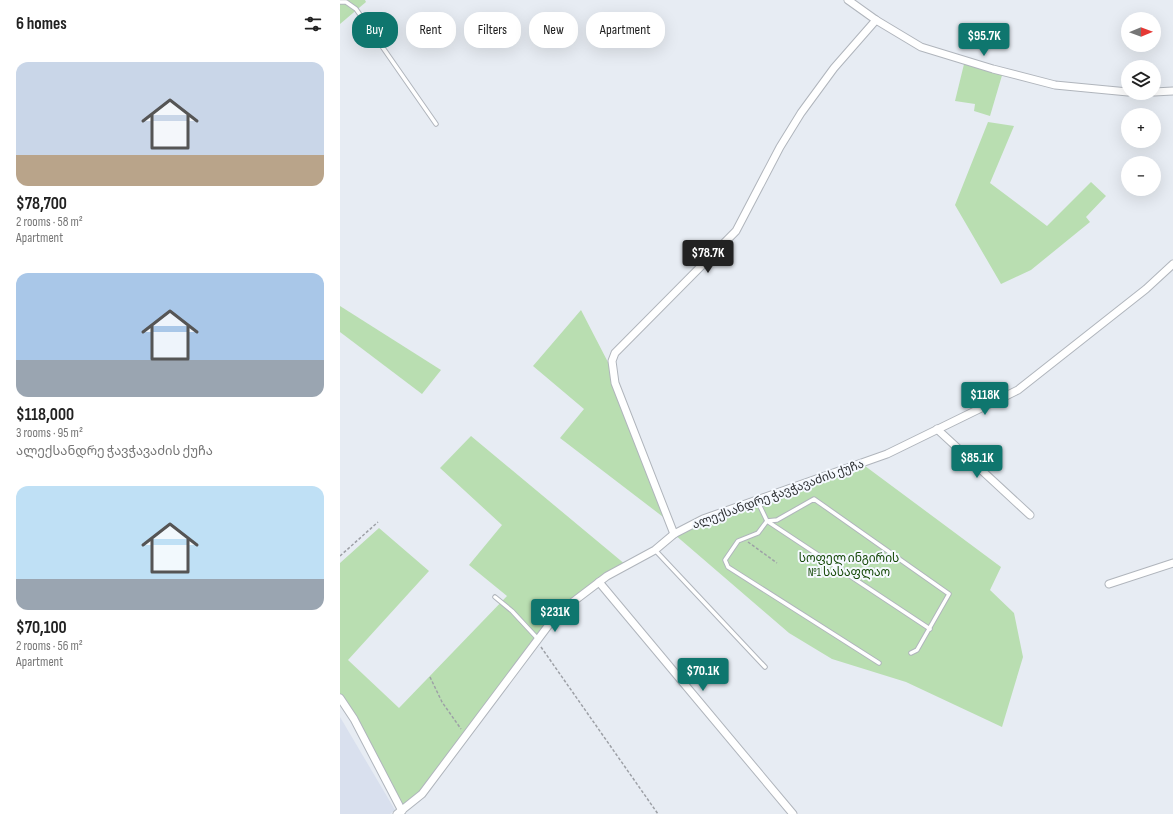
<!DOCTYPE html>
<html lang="en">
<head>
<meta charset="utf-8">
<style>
	:root { --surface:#fff; --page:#f6f6f6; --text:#222; --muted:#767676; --accent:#0f766e }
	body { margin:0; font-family:"Sofia Sans Condensed","Noto Sans Georgian",sans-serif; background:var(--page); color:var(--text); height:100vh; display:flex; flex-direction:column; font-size:15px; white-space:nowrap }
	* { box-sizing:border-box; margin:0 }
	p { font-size:13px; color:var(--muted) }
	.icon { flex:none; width:22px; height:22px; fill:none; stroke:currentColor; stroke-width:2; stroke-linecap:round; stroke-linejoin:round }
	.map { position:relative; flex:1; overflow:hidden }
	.drawer { display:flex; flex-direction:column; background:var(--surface); width:340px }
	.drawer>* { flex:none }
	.banner { position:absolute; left:12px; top:12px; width:380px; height:36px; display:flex; gap:8px }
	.needle { width:26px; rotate:89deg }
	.buttons { position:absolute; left:781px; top:12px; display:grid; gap:8px }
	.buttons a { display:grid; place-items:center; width:40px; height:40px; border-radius:50%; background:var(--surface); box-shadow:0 4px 16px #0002; font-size:20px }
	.price { position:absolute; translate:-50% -34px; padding:0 9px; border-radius:4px; background:var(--accent); color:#fff; font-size:13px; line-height:26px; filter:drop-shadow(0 1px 2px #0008) }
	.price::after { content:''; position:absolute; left:50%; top:24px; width:12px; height:9px; margin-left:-6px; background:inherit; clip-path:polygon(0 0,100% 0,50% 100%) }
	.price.current { background:#222; color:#fff }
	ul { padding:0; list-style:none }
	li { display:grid; align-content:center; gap:8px; height:212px; padding:0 16px }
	li span { display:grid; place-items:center; height:124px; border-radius:12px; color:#555 }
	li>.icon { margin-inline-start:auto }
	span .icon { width:72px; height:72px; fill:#fffc; stroke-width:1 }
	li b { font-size:17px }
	h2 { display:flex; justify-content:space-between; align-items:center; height:48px; padding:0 16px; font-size:17px }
	.pill { padding:0 14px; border-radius:16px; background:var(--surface); box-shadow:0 4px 16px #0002; font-size:14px; line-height:36px }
	.pill.current { background:var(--accent); color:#fff }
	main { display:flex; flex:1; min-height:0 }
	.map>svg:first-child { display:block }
</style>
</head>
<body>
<main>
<section class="drawer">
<h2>6 homes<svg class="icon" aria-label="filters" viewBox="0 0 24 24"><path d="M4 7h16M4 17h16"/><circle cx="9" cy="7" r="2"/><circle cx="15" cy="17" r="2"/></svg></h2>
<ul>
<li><span style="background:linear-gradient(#c9d6e8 75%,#b9a48a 0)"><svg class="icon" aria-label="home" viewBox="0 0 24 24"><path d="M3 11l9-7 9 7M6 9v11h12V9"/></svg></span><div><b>$78,700</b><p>2 rooms · 58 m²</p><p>Apartment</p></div></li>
<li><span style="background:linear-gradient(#a9c7e8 70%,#9aa5b1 0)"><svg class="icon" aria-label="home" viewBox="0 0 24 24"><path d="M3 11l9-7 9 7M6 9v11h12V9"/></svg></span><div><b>$118,000</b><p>3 rooms · 95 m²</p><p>ალექსანდრე ჭავჭავაძის ქუჩა</p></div></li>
<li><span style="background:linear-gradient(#bfe0f5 75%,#9aa5b1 0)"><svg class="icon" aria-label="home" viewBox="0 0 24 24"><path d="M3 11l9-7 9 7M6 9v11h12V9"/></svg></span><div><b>$70,100</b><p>2 rooms · 56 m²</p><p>Apartment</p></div></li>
</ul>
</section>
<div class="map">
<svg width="833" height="814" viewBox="0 0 833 814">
	<rect width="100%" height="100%" fill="#e7ecf3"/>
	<path fill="#d9e0ee" d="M0,717L55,810L50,814H0Z"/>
	<g fill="#b9deb1">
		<path d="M0,0H25L26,2L0,24Z"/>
		<path d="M625,60L663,72L650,116L634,111L635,104L615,101Z"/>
		<path d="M648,122L674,126L650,183L707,226L751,182L766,196L746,217L750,222L691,270L661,284L615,205Z"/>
		<path d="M0,306L101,370L82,394L0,332Z"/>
		<path d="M241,310L272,370L331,523L220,438L244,409L193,366Z"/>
		<path d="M131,436L286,565L217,614L82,794L62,811L0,698V563L39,528L89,571L8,660L59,708L167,596L129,565L162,525L100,468Z"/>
		<path d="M521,463L661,567L650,590L674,613L683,657L662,727L566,682L492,659L449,633L334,534L363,519Z"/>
	</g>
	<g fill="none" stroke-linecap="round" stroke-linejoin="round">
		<defs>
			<g id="lane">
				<path d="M0,2H6L16,9L96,124"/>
				<path d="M417,500L427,521L590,629"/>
				<path d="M315,550L425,667"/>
				<path d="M155,597L172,611L198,639"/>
				<path d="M539,663L388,567L385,560L398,541L418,533L427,521L437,520L474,499L484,506L609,594L577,650L571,653"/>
			</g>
			<g id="street">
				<path d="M508,0L536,20L581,47L653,69L715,85L788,92"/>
				<path d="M814,92L833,91"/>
				<path d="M597,429L690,515"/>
				<path d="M334,534L275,383L272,361L275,353L396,231L440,147L461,113L494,68L536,20"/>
				<path d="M259,582L453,814"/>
				<path d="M769,584L833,563"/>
				<path d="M0,698L14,719L62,811"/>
				<path d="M57,814L82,794L217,614L267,576L315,550L334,534L363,519L547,454L678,390L806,289L833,264"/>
			</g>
		</defs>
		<use href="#lane" stroke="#b0b5bc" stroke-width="5.5"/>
		<use href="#street" stroke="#b0b5bc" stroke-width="9"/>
		<g stroke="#9da0a6" stroke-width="1.5" stroke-dasharray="3 2" stroke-linecap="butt">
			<path d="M408,542L437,563"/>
			<path d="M0,556L38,522"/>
			<path d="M201,647L318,814"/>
			<path d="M90,677L102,702L121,729"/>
		</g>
		<use href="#lane" stroke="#fff" stroke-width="3.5"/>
		<use href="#street" stroke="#fff" stroke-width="7"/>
	</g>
	<g text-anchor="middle" stroke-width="4" stroke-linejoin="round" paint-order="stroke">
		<g font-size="12" fill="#2f3134" stroke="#f5f9ff">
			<text transform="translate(438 494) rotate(-20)" y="4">ალექსანდრე ჭავჭავაძის ქუჩა</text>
		</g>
		<g font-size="12" fill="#164a09" stroke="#f5f9ff">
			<text x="509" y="562">სოფელ ინგირის<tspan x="509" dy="14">№1 სასაფლაო</tspan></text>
		</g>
	</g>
</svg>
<div class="buttons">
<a><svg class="needle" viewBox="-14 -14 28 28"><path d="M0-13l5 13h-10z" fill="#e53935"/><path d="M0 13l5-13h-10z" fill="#767676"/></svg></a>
<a><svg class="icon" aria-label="layers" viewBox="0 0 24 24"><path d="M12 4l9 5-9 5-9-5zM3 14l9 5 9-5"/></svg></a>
<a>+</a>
<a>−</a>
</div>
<b class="price" style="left:644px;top:57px">$95.7K</b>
<b class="price current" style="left:368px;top:274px">$78.7K</b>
<b class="price" style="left:645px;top:416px">$118K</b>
<b class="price" style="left:637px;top:479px">$85.1K</b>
<b class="price" style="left:215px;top:633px">$231K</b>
<b class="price" style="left:363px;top:692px">$70.1K</b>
<div class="banner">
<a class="pill current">Buy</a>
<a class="pill">Rent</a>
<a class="pill">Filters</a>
<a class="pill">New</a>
<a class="pill">Apartment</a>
</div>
</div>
</main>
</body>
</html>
